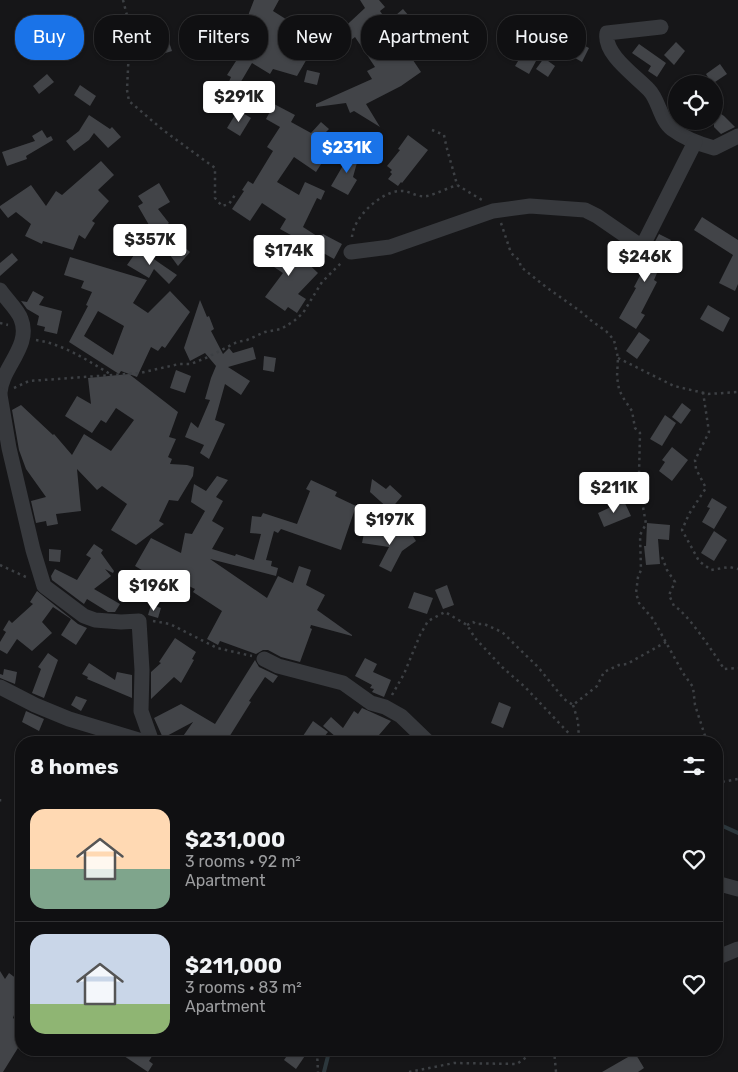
<!DOCTYPE html>
<html lang="en">
<head>
<meta charset="utf-8">
<style>
	:root { --surface:#101012; --page:#19191b; --text:#f1f3f6; --muted:#9c9d9f; --line:#303032; --accent:#1a73e8 }
	body { margin:0; font-family:Rubik,sans-serif; background:var(--page); color:var(--text); height:100vh; display:flex; flex-direction:column; font-size:19px; white-space:nowrap }
	* { box-sizing:border-box; margin:0 }
	p { font-size:16px; color:var(--muted) }
	.icon { flex:none; width:28px; height:28px; fill:none; stroke:currentColor; stroke-width:2; stroke-linecap:round; stroke-linejoin:round }
	.map { position:relative; flex:1; overflow:hidden }
	.sheet { position:absolute; left:15px; top:736px; width:708px; height:320px; display:flex; flex-direction:column; background:var(--surface); border-radius:20px; box-shadow:0 1px 4px #0004,0 0 0 1px var(--line) }
	.sheet>* { flex:none }
	.banner { position:absolute; left:15px; top:15px; width:709px; height:45px; display:flex; gap:10px }
	.fabs { position:absolute; left:668px; top:75px; display:grid; gap:10px }
	.fabs a { display:grid; place-items:center; width:55px; height:55px; border-radius:50%; background:var(--surface); box-shadow:0 1px 4px #0004,0 0 0 1px var(--line); font-size:25px }
	.price { position:absolute; translate:-50% -42px; padding:0 11px; border-radius:5px; background:#fff; color:#222; font-size:16px; line-height:32px; filter:drop-shadow(0 1px 2px #0008) }
	.price::after { content:''; position:absolute; left:50%; top:30px; width:15px; height:11px; margin-left:-8px; background:inherit; clip-path:polygon(0 0,100% 0,50% 100%) }
	.price.active { background:var(--accent); color:#fff }
	ul { padding:0; list-style:none }
	li { display:flex; align-items:center; gap:15px; height:125px; padding:0 15px }
	li+li { border-top:1px solid var(--line) }
	li span { display:grid; place-items:center; flex:none; width:140px; height:100px; border-radius:15px; color:#555 }
	li>.icon { margin-inline-start:auto }
	span .icon { width:60px; height:60px; fill:#fffc; stroke-width:1 }
	li b { font-size:21px }
	h2 { display:flex; justify-content:space-between; align-items:center; height:60px; padding:0 15px; font-size:21px }
	.chip { padding:0 18px; border-radius:20px; background:var(--surface); box-shadow:0 1px 4px #0004,0 0 0 1px var(--line); font-size:18px; line-height:45px }
	.chip.active { background:var(--accent); color:#fff }
	.map>svg:first-child { display:block }
</style>
</head>
<body>
<div class="map">
<svg width="738" height="1072" viewBox="0 0 738 1072">
	<rect width="100%" height="100%" fill="#161618"/>
	<g fill="none" stroke-linecap="round" stroke-linejoin="round">
		<g stroke="#2c373c" stroke-width="4">
			<path d="M716,823L738,833"/>
			<path d="M324,1072L328,1056L333,1050"/>
		</g>
	</g>
	<g fill="#424448" fill-rule="evenodd">
		<path d="M254,0H279L273,11L300,28L302,29L314,16L336,35L365,8L360,0H379L385,7L380,11L421,72L401,86L366,104L380,127L354,111L350,113L346,103L316,107V104L372,79L367,71L375,67L355,37L332,55L319,38L297,76L273,69L270,74L252,63L239,85L243,87L235,103L224,97L228,89L226,88L231,77L227,75L245,47L242,46L249,13Z"/>
		<path d="M403,9L421,30L429,20L444,32L428,51L389,21Z"/>
		<path d="M575,22L583,29L571,43L562,36Z"/>
		<path d="M510,24L522,31L513,44L502,37Z"/>
		<path d="M168,39L172,51L156,56L153,44Z"/>
		<path d="M575,41L589,48L582,62L568,54Z"/>
		<path d="M676,42L685,51L674,65L664,55Z"/>
		<path d="M639,44L666,63L657,77L648,71L651,66L632,53Z"/>
		<path d="M523,53L536,61L529,74L515,66Z"/>
		<path d="M544,58L555,66L548,77L536,69Z"/>
		<path d="M720,64L727,74L712,84L706,74Z"/>
		<path d="M307,70L320,73L317,85L304,82Z"/>
		<path d="M47,74L54,82L39,94L33,86Z"/>
		<path d="M80,85L96,96L90,106L74,95Z"/>
		<path d="M274,104L295,115L291,122L311,133L321,122L329,129L321,137L334,144L316,172L294,157L277,182L299,195L305,182L325,191L321,200L317,198L303,227L320,238L323,234L342,244L334,259L280,229L286,219L262,203L250,221L232,209L244,191L242,190L248,181L253,184L273,151L267,147L280,127L266,119Z"/>
		<path d="M714,109L724,116L735,127L721,134L714,127Z"/>
		<path d="M238,110L251,118L240,136L227,128Z"/>
		<path d="M89,115L110,129L112,127L121,137L108,148L94,133L89,140L74,151L66,141L79,131Z"/>
		<path d="M42,130L47,138L51,136L53,140L26,156L27,159L7,166L2,152L35,141L32,136Z"/>
		<path d="M408,135L428,150L402,183L401,182L398,186L388,179L392,174L390,172L392,170L387,166L400,150L398,149Z"/>
		<path d="M352,150L360,152L353,177L357,180L348,195L331,186Z"/>
		<path d="M101,161L114,175L98,190L109,201L92,221L95,223L85,239L79,235L73,250L43,241L42,244L25,236L31,224L16,212L8,218L0,208V206L31,185L46,206L56,191L62,195Z"/>
		<path d="M159,183L170,202L158,209L169,223L154,235L148,226L149,225L138,206L143,203L138,196Z"/>
		<path d="M702,217L738,240V284L735,291L719,283L733,255L694,230Z"/>
		<path d="M659,234L671,240L654,280L657,282L641,313L645,315L636,329L619,318L636,288L634,287L645,266L641,264L645,256L650,251Z"/>
		<path d="M280,237L318,273L298,294L306,299L297,313L288,307L285,311L265,297L283,273L265,261Z"/>
		<path d="M176,240L190,252L178,266L167,251Z"/>
		<path d="M139,248L158,262L177,275L169,284L154,269L149,278L127,265Z"/>
		<path d="M12,253L18,260L0,276V263Z"/>
		<path d="M70,257L147,280L133,303L148,313L170,291L190,312L165,348L162,346L158,351L151,347L137,377L121,371L119,374L69,342L88,306L86,305L92,292L81,288L84,281L64,275ZM98,311L124,326L113,355L84,336Z"/>
		<path d="M33,291L44,297L39,305L62,311L57,334L44,331L45,327L37,325L39,316L27,309L21,301L27,302Z"/>
		<path d="M200,300L207,317L209,316L214,329L211,331L223,354L229,348L233,353L253,347L256,359L228,367L250,381L241,395L225,384L215,420L225,424L209,459L200,453L204,445L185,437L191,422L198,428L210,400L205,399L211,378L216,366L205,353L190,361L184,348Z"/>
		<path d="M708,305L730,318L723,332L700,319Z"/>
		<path d="M639,332L650,340L637,359L626,351Z"/>
		<path d="M264,356L276,358L274,372L263,370Z"/>
		<path d="M176,370L191,376L185,393L170,388Z"/>
		<path d="M129,374L178,412L169,437L176,439L168,457L172,459L170,464L187,465L194,467L193,476L178,501L169,500L159,521L164,524L136,545L111,530L127,504L102,486L97,490L77,469L81,511L56,514L58,524L47,526L46,521L36,523L31,501L46,497L26,469L19,450L12,410L21,405L53,435L54,434L72,455L84,434L111,451L134,420L116,408L106,423L101,420L92,433L65,416L77,396L91,404L88,378Z"/>
		<path d="M682,403L691,410L681,424L672,417Z"/>
		<path d="M665,415L676,423L662,446L650,439Z"/>
		<path d="M672,447L688,460L672,481L659,471L665,462L662,460Z"/>
		<path d="M217,476L228,480L216,497L223,501L212,521L224,528L212,549L235,556L236,554L254,560L261,534L250,533L252,516L261,517L263,513L297,524L310,491L306,489L311,480L337,492L335,496L356,506L341,550L281,529L278,533L274,531L266,560L272,561L271,566L278,568L276,576L210,559L267,598L278,576L293,583L299,566L311,570L306,585L325,595L317,610L352,635V636L311,625L310,628L312,629L300,662L281,657L268,650H263L256,654L220,641L218,645L207,639L222,611L193,592L195,589L164,574L160,581L135,566L151,538L181,553L185,533L192,534L205,511L191,502L194,484L206,491Z"/>
		<path d="M372,479L386,489L390,485L402,496L390,510L370,492Z"/>
		<path d="M712,498L727,507L714,529L702,522L710,508L707,507Z"/>
		<path d="M624,501L631,516L604,527L598,513Z"/>
		<path d="M647,523L670,525L669,540L658,539L660,564L646,565L644,546H646Z"/>
		<path d="M714,531L727,540L714,561L701,553Z"/>
		<path d="M364,533L387,535V533H411L416,541L402,551L391,572L379,566L389,547L362,543Z"/>
		<path d="M94,544L103,550L101,553L114,571L113,573L105,569L111,576L94,589L120,604L115,612H108L87,599L84,604L52,580L51,576L55,569L77,580L91,558L86,555Z"/>
		<path d="M49,549L61,550L60,562L49,561Z"/>
		<path d="M447,585L454,605L443,609L435,590Z"/>
		<path d="M37,591L78,624L87,628L76,645L61,635L71,619L53,607L42,622L52,633L32,651L17,639L7,654L0,650V642L6,632L3,630L9,620L12,623L33,604L30,602Z"/>
		<path d="M414,592L433,598L427,614L408,608Z"/>
		<path d="M151,605L161,608L158,618L148,615Z"/>
		<path d="M175,638L196,652L192,659L194,660L181,683L174,677L151,699V672L161,663L159,662Z"/>
		<path d="M48,653L58,660L44,698L32,693L41,669L38,667Z"/>
		<path d="M365,658L377,664L373,672L391,680L384,697L372,692L374,689L370,688L372,685L355,676Z"/>
		<path d="M255,660L259,667L278,676L273,683L265,677L249,701L251,702L226,742H179L193,722L163,738L154,718L181,704L215,724Z"/>
		<path d="M89,663L115,680L117,672L132,675V698L87,679L88,677L82,674Z"/>
		<path d="M4,669L17,672L15,684L0,678V674L3,675Z"/>
		<path d="M76,696L87,700L81,711L71,705Z"/>
		<path d="M499,702L511,707L503,728L491,723Z"/>
		<path d="M362,708L391,721L373,742H342L323,726L331,717L343,728L354,711L358,714Z"/>
		<path d="M26,711L44,719L39,731L22,722Z"/>
		<path d="M313,721L328,732L320,742H312L303,736Z"/>
		<path d="M0,971L5,979L9,973L21,982V1001L19,1000L13,1018L21,1024V1043L3,1072H0Z"/>
		<path d="M115,1050H156L149,1061L153,1064L148,1072Z"/>
		<path d="M291,1050H309L296,1069L284,1060Z"/>
		<path d="M635,1053L644,1068L638,1072H602Z"/>
	</g>
	<g fill="none" stroke-linecap="round" stroke-linejoin="round">
		<g stroke="#3d4044" stroke-width="2.5" stroke-dasharray="2.5 4" stroke-linecap="butt">
			<path d="M123,0L130,27L127,90L129,101L163,130L215,168V198L222,206L229,204L235,195"/>
			<path d="M432,130L444,135C447,152 453,168 457,185L482,200"/>
			<path d="M501,223L511,253L519,260L521,267L546,287L580,311L593,322L606,331L614,340L618,358L617,377L619,389L622,396L632,411L635,428L640,433L639,475L647,500L643,507L646,524L640,535L641,570L638,577L636,593L639,603L653,619L683,673L693,687L695,705L707,742"/>
			<path d="M352,237C353,218 380,192 400,191C409,190 417,198 427,196C436,194 448,188 457,185"/>
			<path d="M0,323L8,325"/>
			<path d="M36,340C63,344 87,360 110,374"/>
			<path d="M618,358L674,386L708,394L738,392"/>
			<path d="M14,388L29,381L140,373L179,364H191L208,357L237,342L247,340L265,332L281,329L294,321L303,313L322,282L342,262"/>
			<path d="M703,392L709,432L695,460L696,469L706,488L689,514L682,530L699,561L711,570L729,567L738,569"/>
			<path d="M662,557L667,570L675,582L669,595L674,606C686,611 716,656 724,669L738,668"/>
			<path d="M0,565L28,578"/>
			<path d="M153,621L170,624L217,648L252,656"/>
			<path d="M467,625L473,622L476,624H484L502,632L538,667L564,699L573,705L597,686L604,672L619,665L627,664L666,642"/>
			<path d="M392,695L404,674L420,635L428,621L445,612L467,625L475,638L502,667L525,687L577,742"/>
			<path d="M573,705L578,721L579,740L584,742"/>
			<path d="M716,783L738,779"/>
			<path d="M0,799V805"/>
			<path d="M554,1050L556,1072"/>
			<path d="M317,1052L318,1072"/>
			<path d="M409,1072L454,1063L517,1064L536,1050"/>
		</g>
		<g stroke="#37393d" stroke-width="15">
			<path d="M661,27L607,33C603,54 636,76 649,90C659,100 660,120 672,129C684,138 699,144 714,148L738,136"/>
			<path d="M351,252L390,247L493,211L530,206L585,210L597,216L642,247L695,142"/>
			<path d="M0,290C6,299 18,310 21,319C32,346 1,368 0,393"/>
			<path d="M0,395L9,448L33,550L44,586L84,616L95,620L121,622L139,621L142,670L141,711L152,742"/>
			<path d="M264,659L278,666L343,683L371,703L385,707L401,716L428,742"/>
			<path d="M0,687L35,705L69,719L145,742"/>
			<path d="M716,883L738,889"/>
			<path d="M716,958L738,949"/>
		</g>
	</g>
</svg>
<div class="fabs">
<a><svg class="icon" aria-label="locate" viewBox="0 0 24 24"><circle cx="12" cy="12" r="6"/><path d="M12 2v4M12 18v4M2 12h4M18 12h4"/></svg></a>
</div>
<b class="price" style="left:239px;top:123px">$291K</b>
<b class="price active" style="left:347px;top:174px">$231K</b>
<b class="price" style="left:150px;top:266px">$357K</b>
<b class="price" style="left:289px;top:277px">$174K</b>
<b class="price" style="left:645px;top:283px">$246K</b>
<b class="price" style="left:614px;top:514px">$211K</b>
<b class="price" style="left:390px;top:546px">$197K</b>
<b class="price" style="left:154px;top:612px">$196K</b>
<div class="banner">
<a class="chip active">Buy</a>
<a class="chip">Rent</a>
<a class="chip">Filters</a>
<a class="chip">New</a>
<a class="chip">Apartment</a>
<a class="chip">House</a>
</div>
<section class="sheet">
<h2>8 homes<svg class="icon" aria-label="filters" viewBox="0 0 24 24"><path d="M4 7h16M4 17h16"/><circle cx="9" cy="7" r="2"/><circle cx="15" cy="17" r="2"/></svg></h2>
<ul>
<li><span style="background:linear-gradient(#ffd9b3 60%,#7fa58c 0)"><svg class="icon" aria-label="home" viewBox="0 0 24 24"><path d="M3 11l9-7 9 7M6 9v11h12V9"/></svg></span><div><b>$231,000</b><p>3 rooms · 92 m²</p><p>Apartment</p></div><svg class="icon" aria-label="heart" viewBox="0 0 24 24"><path d="M12 20l-8-8c-3-5 5-10 8-4 3-6 11-1 8 4z"/></svg></li>
<li><span style="background:linear-gradient(#c9d6e8 70%,#8fb573 0)"><svg class="icon" aria-label="home" viewBox="0 0 24 24"><path d="M3 11l9-7 9 7M6 9v11h12V9"/></svg></span><div><b>$211,000</b><p>3 rooms · 83 m²</p><p>Apartment</p></div><svg class="icon" aria-label="heart" viewBox="0 0 24 24"><path d="M12 20l-8-8c-3-5 5-10 8-4 3-6 11-1 8 4z"/></svg></li>
</ul>
</section>
</div>
</body>
</html>
